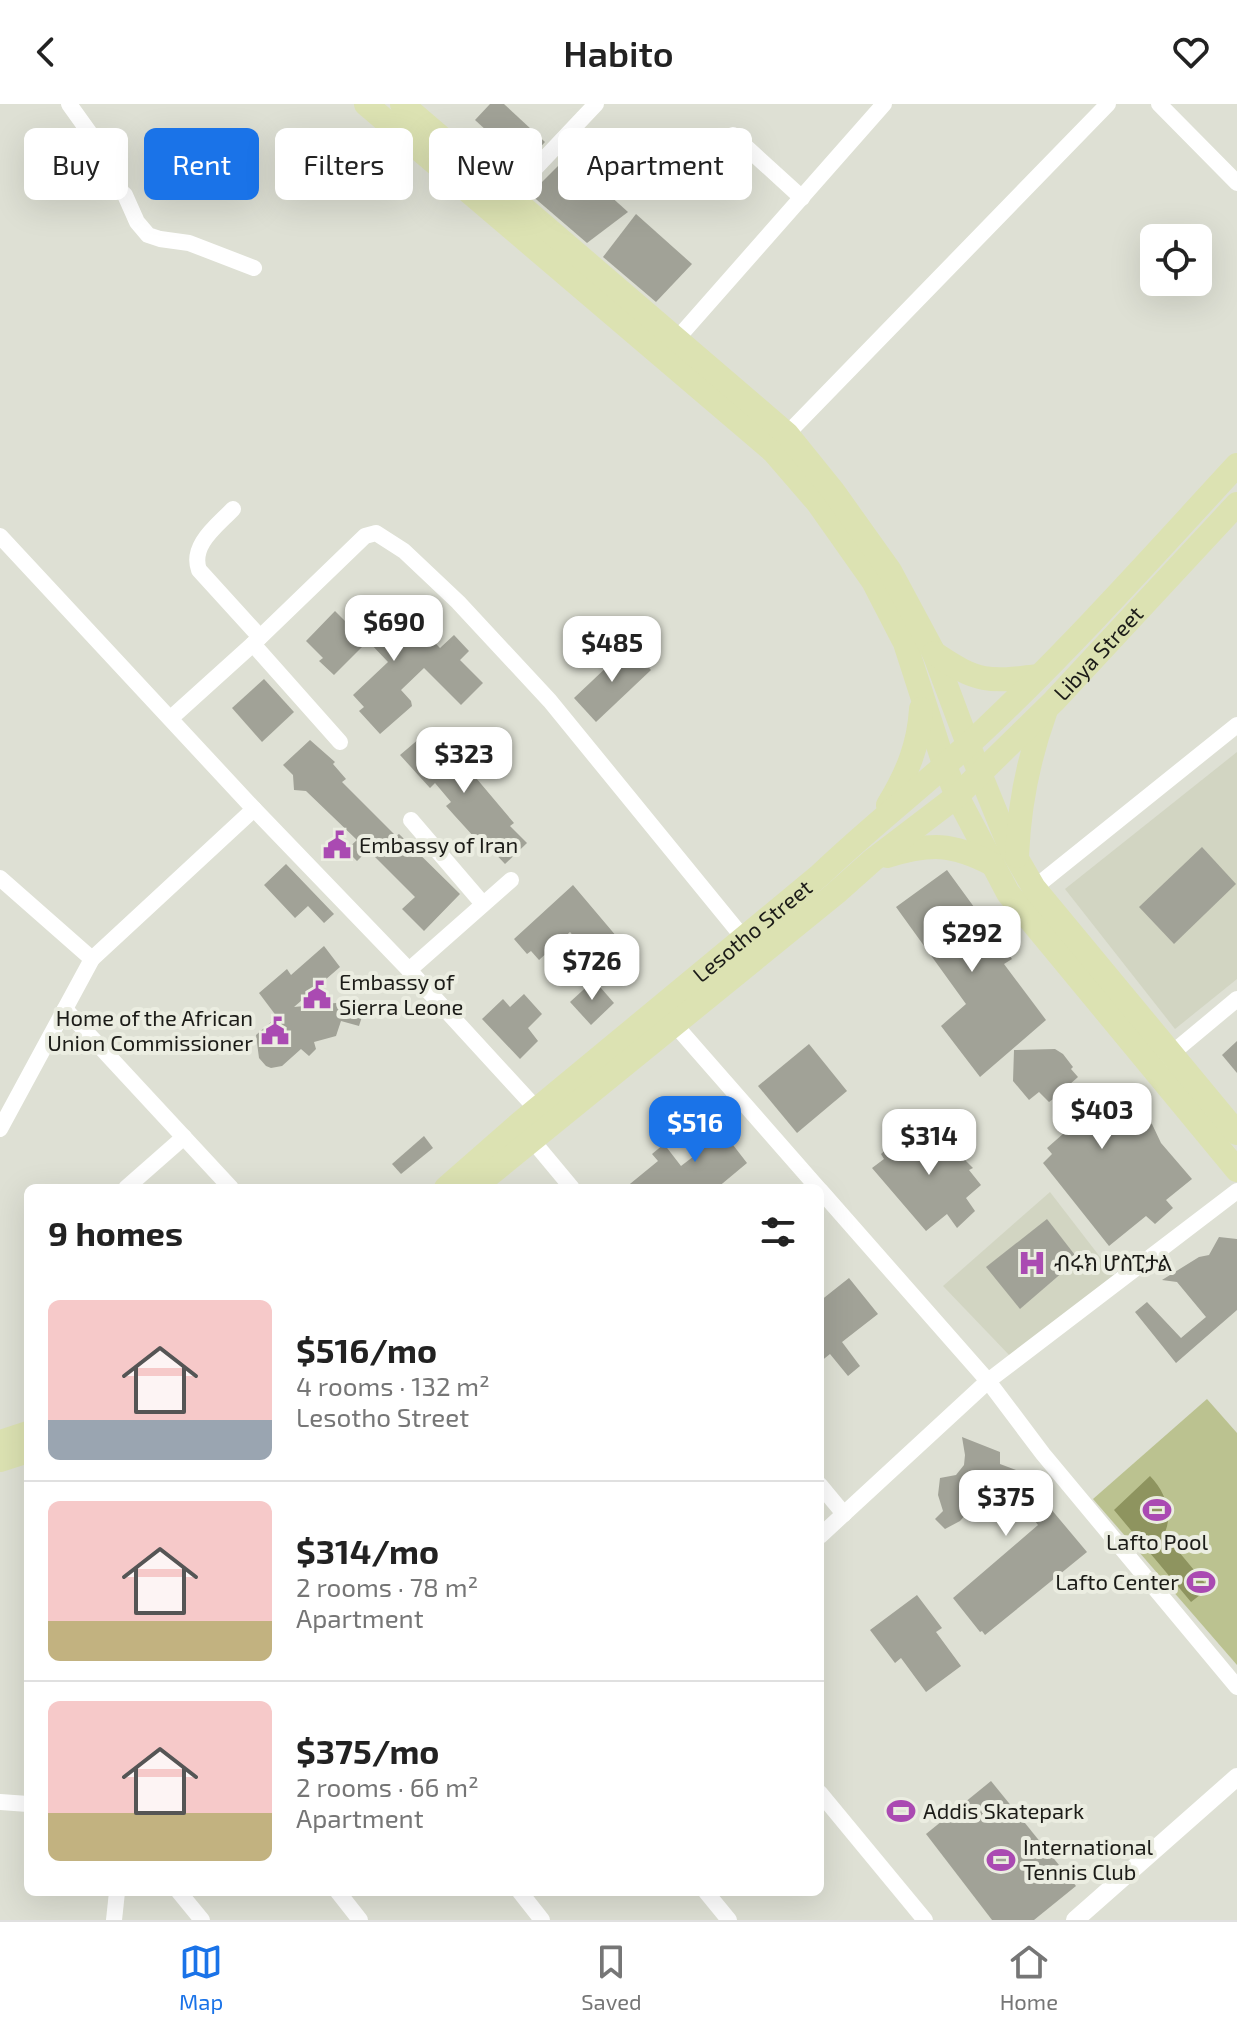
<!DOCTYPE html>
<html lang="en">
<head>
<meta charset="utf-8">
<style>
	:root { --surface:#fff; --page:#f2f2f2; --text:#222; --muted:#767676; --line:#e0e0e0; --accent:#1a73e8 }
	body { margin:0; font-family:"Exo 2","Noto Sans Ethiopic",sans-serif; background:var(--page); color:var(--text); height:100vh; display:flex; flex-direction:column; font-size:30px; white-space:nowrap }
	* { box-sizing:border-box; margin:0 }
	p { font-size:26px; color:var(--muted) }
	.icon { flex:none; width:44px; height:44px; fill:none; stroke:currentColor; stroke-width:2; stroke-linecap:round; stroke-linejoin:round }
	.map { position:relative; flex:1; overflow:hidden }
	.drawer { position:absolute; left:24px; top:1080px; width:800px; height:712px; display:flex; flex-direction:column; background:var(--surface); border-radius:12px; box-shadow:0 8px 32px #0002 }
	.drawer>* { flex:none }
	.banner { position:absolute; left:24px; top:24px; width:800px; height:72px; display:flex; gap:16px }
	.controls { position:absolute; left:1140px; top:120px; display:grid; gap:16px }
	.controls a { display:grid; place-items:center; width:72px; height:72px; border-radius:12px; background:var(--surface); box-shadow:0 8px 32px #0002; font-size:40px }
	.price { position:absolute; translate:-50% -68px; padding:0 18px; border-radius:16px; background:#fff; color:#222; font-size:26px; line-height:52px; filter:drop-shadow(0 2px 4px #0008) }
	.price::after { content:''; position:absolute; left:50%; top:48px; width:24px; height:18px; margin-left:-12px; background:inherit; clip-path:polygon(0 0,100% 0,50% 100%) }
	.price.selected { background:var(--accent); color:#fff }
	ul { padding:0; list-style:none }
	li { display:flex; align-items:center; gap:24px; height:200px; padding:0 24px }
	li+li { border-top:2px solid var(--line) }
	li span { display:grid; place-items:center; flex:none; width:224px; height:160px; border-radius:12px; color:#555 }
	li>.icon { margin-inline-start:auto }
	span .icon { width:96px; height:96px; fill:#fffc; stroke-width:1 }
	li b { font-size:34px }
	h2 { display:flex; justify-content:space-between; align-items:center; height:96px; padding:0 24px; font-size:34px }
	.chip { padding:0 28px; border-radius:12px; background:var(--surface); box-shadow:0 8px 32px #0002; font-size:28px; line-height:72px }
	.chip.selected { background:var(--accent); color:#fff }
	header { display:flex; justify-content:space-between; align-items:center; height:104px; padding:0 24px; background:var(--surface); font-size:36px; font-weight:600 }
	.tabs { display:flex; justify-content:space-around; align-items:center; height:112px; border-top:2px solid var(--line); background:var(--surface); font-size:22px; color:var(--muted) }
	.tabs a { display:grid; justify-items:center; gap:4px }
	.tabs .selected { color:var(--accent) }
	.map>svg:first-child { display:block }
</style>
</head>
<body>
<header><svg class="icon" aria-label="back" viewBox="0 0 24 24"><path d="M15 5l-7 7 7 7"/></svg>Habito<svg class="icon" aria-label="heart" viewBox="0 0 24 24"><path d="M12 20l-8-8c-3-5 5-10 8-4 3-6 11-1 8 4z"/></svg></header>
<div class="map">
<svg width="1237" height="1816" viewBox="0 0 1237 1816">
	<rect width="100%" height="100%" fill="#dee0d4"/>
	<g fill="#d2d5c2">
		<path d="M1237,648V875L1175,925L1065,785Z"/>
		<path d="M1050,1088L1114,1171L1011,1253L943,1182Z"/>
	</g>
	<path fill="#bbc290" d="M1207,1295L1237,1329V1561L1093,1395Z"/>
	<path fill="#8e945f" d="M1150,1372C1165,1387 1174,1411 1164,1430L1209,1484L1191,1498L1114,1406Z"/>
	<g fill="#a1a297">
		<path d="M490,0H504L545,38L524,61L475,16Z"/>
		<path d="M567,53L628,108L587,139L530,90Z"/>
		<path d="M636,110L692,160L656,198L603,153Z"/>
		<path d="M401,504L440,544L454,531L469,547L460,556L483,579L461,601L424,564L401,586L411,597L412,602L380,630L359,607L364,603L353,591L388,558L368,537L334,571L319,557L323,554L306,537L335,507L357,529L371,515L380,524Z"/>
		<path d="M629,542L651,566L596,618L574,594Z"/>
		<path d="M264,575L294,608L262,638L232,604Z"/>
		<path d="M433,623L514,719L510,722L527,739L505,760L488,742L485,745L454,711L446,702L451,698L435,679L430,684L400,651Z"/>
		<path d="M310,636L335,658L333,660L346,675L342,678L396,732L399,730L460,790L424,827L402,805L415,793L368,746L357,757L346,746L357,736L306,687L294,686L293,671L283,661Z"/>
		<path d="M1202,743L1236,780L1174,840L1139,803Z"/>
		<path d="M286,760L334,810L324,819L308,802L295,814L264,781Z"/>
		<path d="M947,766L1012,855L1004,860L1046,916L980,973L941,922L966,900L896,803Z"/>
		<path d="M573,781L639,859L624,873L612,859L604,867L570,828L539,856L531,847L527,850L514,835Z"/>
		<path d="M324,842L340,863L294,903L346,898L366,900L359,922L341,917L336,932L314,938L316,945L309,952L301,945L282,962L271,964L266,962L259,954L256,931L277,913L259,889L287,865L291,871Z"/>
		<path d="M594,876L614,899L591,921L570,898Z"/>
		<path d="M524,890L542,910L528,924L538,937L520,955L482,915L503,895L510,903Z"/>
		<path d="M1237,937V969L1222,951Z"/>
		<path d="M809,940L847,987L797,1029L758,982Z"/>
		<path d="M1055,945L1063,950L1073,963L1071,965L1078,973L1069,981L1089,1007L1116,986L1143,1017L1152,1020L1161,1039L1192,1075L1166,1096L1173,1104L1155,1120L1146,1112L1109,1142L1043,1059L1052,1050L1047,1044L1072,1022L1056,993L1049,998L1039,988L1029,996L1013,977L1014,946Z"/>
		<path d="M710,1016L720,1030L723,1028L747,1059L717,1084H625L658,1057L652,1050L664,1040L681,1062L702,1046L690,1032Z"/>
		<path d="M927,1018L973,1064L969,1066L981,1081L966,1094L975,1107L957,1124L947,1110L926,1127L872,1064L884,1055L881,1050L909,1026L913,1030Z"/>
		<path d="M424,1032L433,1044L401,1070L392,1060Z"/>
		<path d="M1047,1115L1078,1155L1020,1205L986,1163Z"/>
		<path d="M1219,1133L1237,1135V1206L1176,1259L1135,1208L1147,1198L1181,1234L1206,1213L1177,1178L1162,1176L1199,1153L1209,1151Z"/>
		<path d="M849,1174L878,1210L842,1238L860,1262L848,1272L830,1250L820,1258V1197Z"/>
		<path d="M962,1333L1000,1348V1360L1019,1367L1087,1448L985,1531L982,1527L980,1528L953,1494L1038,1421L1013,1388L997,1403L985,1389L960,1417L945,1425L935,1415L943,1407L938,1391L940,1374L956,1371L964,1361L965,1351Z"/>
		<path d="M917,1491L942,1524L936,1528L961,1562L926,1588L901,1554L895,1559L870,1526Z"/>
		<path d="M991,1677L1076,1782L1034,1816H992L926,1730Z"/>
	</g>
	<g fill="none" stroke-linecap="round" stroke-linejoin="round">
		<g stroke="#fff" stroke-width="16">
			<path d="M69,0L89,28L98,59L107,75L125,91L137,118L148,131L160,135L189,139L254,164"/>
			<path d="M1159,0L1237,79"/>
			<path d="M733,31L802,94"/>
			<path d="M510,91L596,0"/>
			<path d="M676,236L884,0"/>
			<path d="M787,330L1108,0"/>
			<path d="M233,405C217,422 190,441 199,466L260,533"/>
			<path d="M0,432L254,705L409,866L543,1012"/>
			<path d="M253,540L340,638"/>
			<path d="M171,614L253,540L365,432L376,429L404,447L458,498L550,597L750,842"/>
			<path d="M411,716L483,800"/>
			<path d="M0,774L92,855"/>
			<path d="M1034,784L1237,621"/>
			<path d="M409,866L511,776"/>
			<path d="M65,905L231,1084"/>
			<path d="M669,914L818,1084"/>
			<path d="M1165,955L1237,895"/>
			<path d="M0,1025L92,855L254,705"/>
			<path d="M527,1030L572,1084"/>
			<path d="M126,1084L184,1033"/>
			<path d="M820,1086L988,1277L1043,1350L1237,1583"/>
			<path d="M820,1381L844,1410"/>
			<path d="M820,1432L988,1277L1237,1087"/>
			<path d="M820,1689L925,1816"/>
			<path d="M0,1698L28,1700"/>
			<path d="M179,1788L202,1816"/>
			<path d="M338,1788L360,1816"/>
			<path d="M520,1788L542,1816"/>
			<path d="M706,1788L729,1816"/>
			<path d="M114,1816L117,1788"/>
		</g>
		<path stroke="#fff" stroke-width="18" d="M1075,1816L1237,1673"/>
		<g stroke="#dce2b2" stroke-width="24">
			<path d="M366,0L773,347L818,399L873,477L905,539L944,660L957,692L1008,789L1237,1066"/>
			<path d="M402,0L787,330L833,387L890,467L934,549L968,640L1009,741L1034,784L1237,1029"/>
			<path d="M934,549C978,579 988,578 1039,572"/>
			<path d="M888,701C907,670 919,641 921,605"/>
			<path d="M887,752C930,739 952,739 992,760"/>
			<path d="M1017,752C1019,702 1028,656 1045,609"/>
			<path id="s1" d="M446,1084L519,1020L820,771C873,720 931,676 984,626C1073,542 1154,451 1237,361"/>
			<path id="s2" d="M473,1084L836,789L873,756L957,692L1054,597L1237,400"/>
			<path d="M0,1338L28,1329"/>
			<path d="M0,1356L28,1347"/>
		</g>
	</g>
	<defs>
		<symbol id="civic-bare" viewBox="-9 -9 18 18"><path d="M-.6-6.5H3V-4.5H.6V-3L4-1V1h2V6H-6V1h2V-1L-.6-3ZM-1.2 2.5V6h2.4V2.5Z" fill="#aa4ab2" stroke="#ebede1" stroke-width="2.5" paint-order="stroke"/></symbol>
		<symbol id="hospital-bare" viewBox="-9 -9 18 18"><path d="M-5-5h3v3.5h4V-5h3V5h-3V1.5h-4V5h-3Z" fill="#aa4ab2" stroke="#ebede1" stroke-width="2.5" paint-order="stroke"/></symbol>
		<symbol id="stadium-bare" viewBox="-9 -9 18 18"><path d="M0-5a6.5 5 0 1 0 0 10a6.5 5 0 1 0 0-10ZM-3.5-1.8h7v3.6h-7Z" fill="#aa4ab2" stroke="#ebede1" stroke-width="2.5" paint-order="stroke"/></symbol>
	</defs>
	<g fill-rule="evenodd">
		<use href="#civic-bare" x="317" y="721" width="40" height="40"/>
		<use href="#civic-bare" x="297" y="871" width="40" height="40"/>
		<use href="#civic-bare" x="255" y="907" width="40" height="40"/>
		<use href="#hospital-bare" x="1012" y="1139" width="40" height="40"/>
		<use href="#stadium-bare" x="1137" y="1386" width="40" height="40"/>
		<use href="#stadium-bare" x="1181" y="1458" width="40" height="40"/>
		<use href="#stadium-bare" x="881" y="1687" width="40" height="40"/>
		<use href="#stadium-bare" x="981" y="1736" width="40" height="40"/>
	</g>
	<g text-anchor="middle" stroke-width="8" stroke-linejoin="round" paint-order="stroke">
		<g font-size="22" fill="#1c1c18" stroke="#ebede1">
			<text dy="8" stroke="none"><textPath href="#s2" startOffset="824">Libya Street</textPath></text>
			<text dy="8" stroke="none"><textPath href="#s1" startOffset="400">Lesotho Street</textPath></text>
		</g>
		<g font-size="22" fill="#1c1c18" stroke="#ebede1" text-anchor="start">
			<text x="359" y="749">Embassy of Iran</text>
			<text x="339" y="886">Embassy of<tspan x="339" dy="25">Sierra Leone</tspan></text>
			<text x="253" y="922" text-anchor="end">Home of the African<tspan x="253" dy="25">Union Commissioner</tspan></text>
			<text x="1054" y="1167">ብሩክ ሆስፒታል</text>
			<text x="1157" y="1446" text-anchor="middle">Lafto Pool</text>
			<text x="1179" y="1486" text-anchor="end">Lafto Center</text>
			<text x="923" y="1715">Addis Skatepark</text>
			<text x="1023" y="1751">International<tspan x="1023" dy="25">Tennis Club</tspan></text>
		</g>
	</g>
</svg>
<div class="controls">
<a><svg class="icon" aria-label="locate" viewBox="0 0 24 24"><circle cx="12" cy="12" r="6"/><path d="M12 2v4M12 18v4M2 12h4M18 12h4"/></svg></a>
</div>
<b class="price" style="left:394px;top:559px">$690</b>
<b class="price" style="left:612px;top:580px">$485</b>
<b class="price" style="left:464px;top:691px">$323</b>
<b class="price" style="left:972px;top:870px">$292</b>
<b class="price" style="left:592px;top:898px">$726</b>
<b class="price" style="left:1102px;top:1047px">$403</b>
<b class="price selected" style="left:695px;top:1060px">$516</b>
<b class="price" style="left:929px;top:1073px">$314</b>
<b class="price" style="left:1006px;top:1434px">$375</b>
<div class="banner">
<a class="chip">Buy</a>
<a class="chip selected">Rent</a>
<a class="chip">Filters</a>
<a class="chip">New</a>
<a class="chip">Apartment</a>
</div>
<section class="drawer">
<h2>9 homes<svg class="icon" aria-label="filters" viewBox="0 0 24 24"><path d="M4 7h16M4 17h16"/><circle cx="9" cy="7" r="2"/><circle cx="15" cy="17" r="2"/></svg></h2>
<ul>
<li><span style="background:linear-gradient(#f6c9c9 75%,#9aa5b1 0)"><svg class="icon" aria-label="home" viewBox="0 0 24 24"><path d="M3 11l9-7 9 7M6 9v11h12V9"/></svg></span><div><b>$516/mo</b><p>4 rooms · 132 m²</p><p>Lesotho Street</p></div></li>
<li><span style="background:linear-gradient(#f6c9c9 75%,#c2b280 0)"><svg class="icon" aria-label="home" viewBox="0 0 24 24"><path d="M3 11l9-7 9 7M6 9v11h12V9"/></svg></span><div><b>$314/mo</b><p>2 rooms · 78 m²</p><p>Apartment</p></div></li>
<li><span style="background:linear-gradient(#f6c9c9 70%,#c2b280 0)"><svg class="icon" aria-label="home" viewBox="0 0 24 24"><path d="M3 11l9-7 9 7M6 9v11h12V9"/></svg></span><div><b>$375/mo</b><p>2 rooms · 66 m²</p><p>Apartment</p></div></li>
</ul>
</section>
</div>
<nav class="tabs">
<a class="selected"><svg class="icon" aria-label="map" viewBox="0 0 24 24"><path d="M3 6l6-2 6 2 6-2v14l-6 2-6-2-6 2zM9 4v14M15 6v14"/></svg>Map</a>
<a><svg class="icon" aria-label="saved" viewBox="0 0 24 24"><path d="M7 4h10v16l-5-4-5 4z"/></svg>Saved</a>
<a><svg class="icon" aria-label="home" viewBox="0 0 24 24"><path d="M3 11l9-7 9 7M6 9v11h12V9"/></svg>Home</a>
</nav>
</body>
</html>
